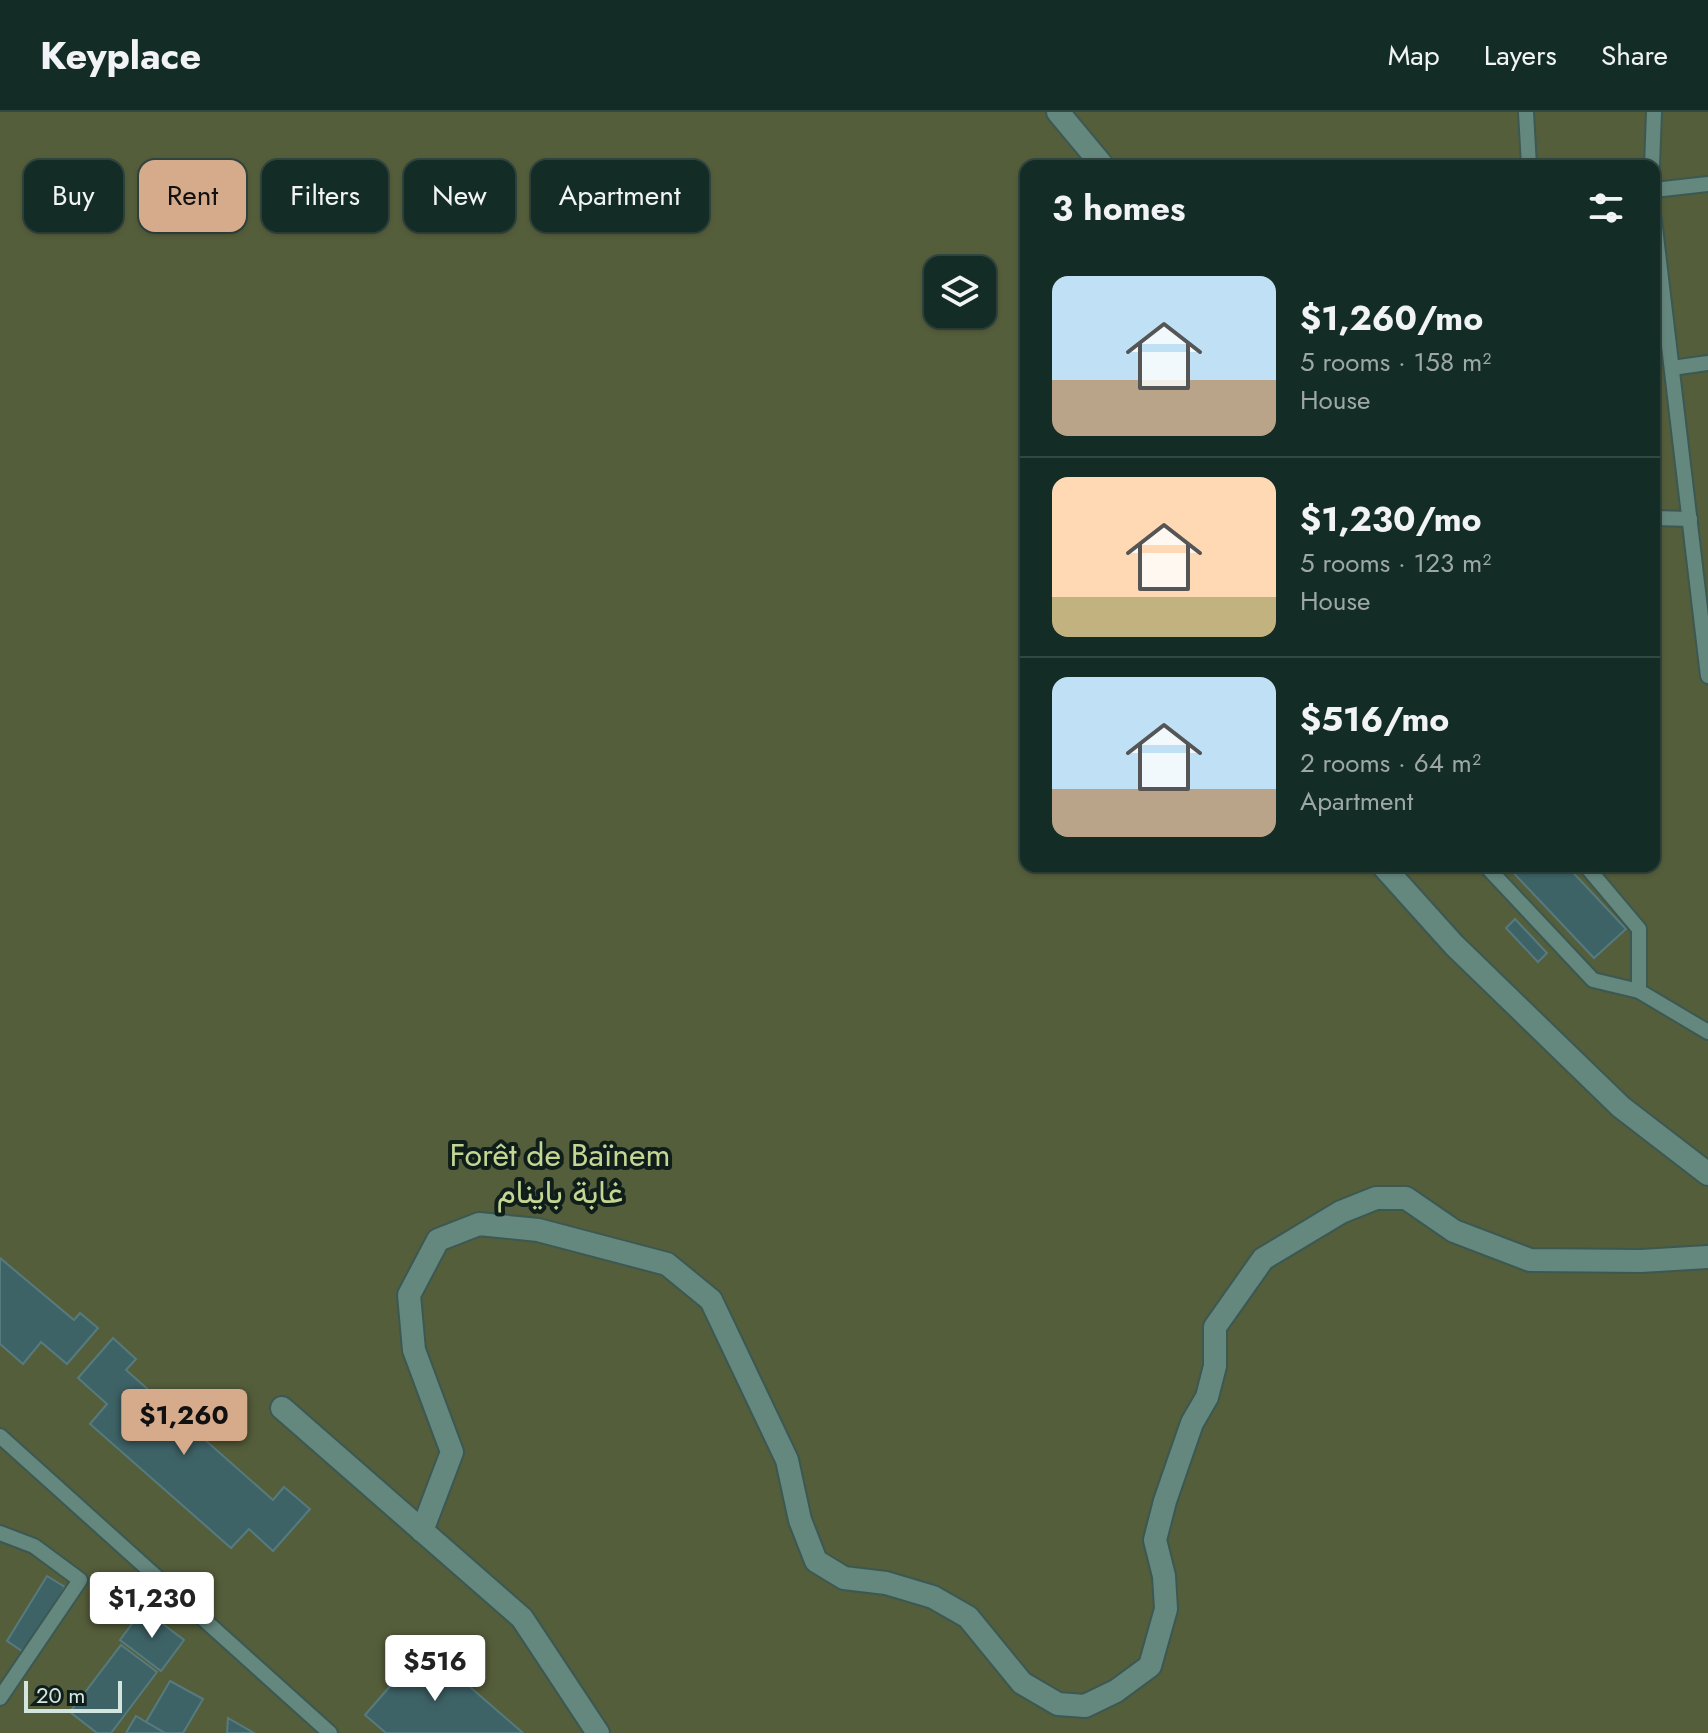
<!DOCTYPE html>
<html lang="en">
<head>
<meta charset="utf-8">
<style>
	:root { --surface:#132c26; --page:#1c342e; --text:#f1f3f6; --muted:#9da7a7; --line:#324843; --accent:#d6ab8b }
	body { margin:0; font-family:Jost,Vazirmatn,sans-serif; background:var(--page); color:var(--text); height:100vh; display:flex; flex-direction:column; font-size:30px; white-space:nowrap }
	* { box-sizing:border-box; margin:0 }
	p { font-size:26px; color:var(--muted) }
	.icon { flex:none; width:44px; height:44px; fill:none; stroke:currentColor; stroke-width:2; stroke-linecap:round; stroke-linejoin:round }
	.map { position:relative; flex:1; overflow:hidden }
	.panel { position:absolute; left:1020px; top:48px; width:640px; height:712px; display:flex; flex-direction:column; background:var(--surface); border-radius:16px; box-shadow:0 2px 6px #0004,0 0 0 2px var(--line) }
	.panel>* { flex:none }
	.banner { position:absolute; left:24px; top:48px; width:760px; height:72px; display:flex; gap:16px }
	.buttons { position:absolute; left:924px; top:144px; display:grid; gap:16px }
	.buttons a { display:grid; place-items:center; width:72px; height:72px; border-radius:16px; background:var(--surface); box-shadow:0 2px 6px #0004,0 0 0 2px var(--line); font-size:40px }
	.scale { position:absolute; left:24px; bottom:20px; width:98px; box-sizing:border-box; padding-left:8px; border:4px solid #d2e5df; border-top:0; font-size:22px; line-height:28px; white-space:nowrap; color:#d2e5df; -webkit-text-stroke:6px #101e1b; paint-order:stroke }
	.price { position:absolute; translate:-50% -68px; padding:0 18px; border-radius:8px; background:#fff; color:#222; font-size:26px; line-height:52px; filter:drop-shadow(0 2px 4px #0008) }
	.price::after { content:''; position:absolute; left:50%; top:48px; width:24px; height:18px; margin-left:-12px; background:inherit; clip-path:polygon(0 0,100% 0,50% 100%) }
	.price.on { background:var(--accent); color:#111 }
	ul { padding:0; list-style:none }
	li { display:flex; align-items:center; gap:24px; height:200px; padding:0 32px }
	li+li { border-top:2px solid var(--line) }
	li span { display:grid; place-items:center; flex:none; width:224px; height:160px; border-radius:16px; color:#555 }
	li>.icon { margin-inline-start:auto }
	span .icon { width:96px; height:96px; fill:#fffc; stroke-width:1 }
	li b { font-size:34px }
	h2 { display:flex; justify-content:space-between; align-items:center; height:96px; padding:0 32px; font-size:34px }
	.tag { padding:0 28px; border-radius:16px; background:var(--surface); box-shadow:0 2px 6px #0004,0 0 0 2px var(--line); font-size:28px; line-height:72px }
	.tag.on { background:var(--accent); color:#111 }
	header { display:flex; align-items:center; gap:48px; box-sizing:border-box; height:112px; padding:0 40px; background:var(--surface); border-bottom:2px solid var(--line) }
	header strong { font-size:38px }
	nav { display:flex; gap:44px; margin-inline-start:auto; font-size:28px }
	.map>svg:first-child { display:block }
</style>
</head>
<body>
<header>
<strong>Keyplace</strong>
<nav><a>Map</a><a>Layers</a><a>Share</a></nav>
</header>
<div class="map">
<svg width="1708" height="1621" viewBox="0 0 1708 1621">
	<rect width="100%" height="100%" fill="#193b33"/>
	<path fill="#555e3b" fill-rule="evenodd" d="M0,0H1708V1621H0ZM1026,54H1654V754H1026ZM938,158H982V202H938Z"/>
	<g fill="#3e6367" stroke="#567b7f" stroke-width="2">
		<path d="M1507,754H1567L1626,817L1594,846Z"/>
		<path d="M1515,807L1547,841L1538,850L1506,816Z"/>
		<path d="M0,1146L74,1208L80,1201L98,1216L67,1252L41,1230L23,1252L0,1232Z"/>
		<path d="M113,1226L136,1247L126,1258L273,1388L284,1375L310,1397L273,1439L249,1417L231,1436L90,1312L107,1292L78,1266Z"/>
		<path d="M47,1464L65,1475L25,1541L7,1529Z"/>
		<path d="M143,1497L184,1528L161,1559L120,1528Z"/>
		<path d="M121,1533L157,1560L111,1621H97L70,1600Z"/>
		<path d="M424,1535L523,1621H386L365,1603Z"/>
		<path d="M170,1569L203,1587L183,1621H165L146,1610Z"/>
		<path d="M136,1604L146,1610L165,1621H126Z"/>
		<path d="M228,1606L254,1621H227Z"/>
	</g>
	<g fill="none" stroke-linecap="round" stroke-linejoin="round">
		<defs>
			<g id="service">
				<path d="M1526,0L1529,54"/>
				<path d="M1652,54L1654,0"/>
				<path d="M1654,78L1708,72"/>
				<path d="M1654,107L1708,564"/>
				<path d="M1672,256L1708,251"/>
				<path d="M1654,406L1690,407"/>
				<path d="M1486,754L1593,868L1639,879L1708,920"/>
				<path d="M1586,754L1639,817V879"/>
				<path d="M0,1324L330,1621"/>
				<path d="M0,1421L34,1434L80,1468L0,1586"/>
			</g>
			<g id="minor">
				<path d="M282,1296L522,1506L598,1621"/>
				<path d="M422,1419L452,1340L414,1238L409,1183L438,1128L479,1112L538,1118L667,1152L711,1188L787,1348L800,1408L816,1449L844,1466L886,1471L933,1485L968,1505L1022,1571L1058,1592L1085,1594L1116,1579L1150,1554L1166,1497L1164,1464L1155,1428L1165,1389L1192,1311L1207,1285L1215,1254V1215L1263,1147L1341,1100L1376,1086H1406L1454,1119L1530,1148L1641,1149L1708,1145"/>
			</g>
			<g id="tertiary">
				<path d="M1058,0L1103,54"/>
				<path d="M1383,754L1454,833L1621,995L1708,1062"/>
			</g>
		</defs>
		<use href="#service" stroke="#3b5852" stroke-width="18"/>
		<use href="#minor" stroke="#3b5852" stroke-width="26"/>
		<use href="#tertiary" stroke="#3b5852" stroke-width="26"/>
		<use href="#service" stroke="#64877e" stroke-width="14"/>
		<use href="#minor" stroke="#64877e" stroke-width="22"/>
		<use href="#tertiary" stroke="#64877e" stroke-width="22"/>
	</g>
	<g text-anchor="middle" stroke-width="8" stroke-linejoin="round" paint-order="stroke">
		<g font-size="32" fill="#c4d691" stroke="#101e1b">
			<text x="560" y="1054">Forêt de Baïnem<tspan x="560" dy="37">غابة باينام</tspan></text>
		</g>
	</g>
</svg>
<div class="buttons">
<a><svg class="icon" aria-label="layers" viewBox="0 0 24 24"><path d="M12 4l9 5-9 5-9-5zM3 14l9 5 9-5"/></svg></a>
</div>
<div class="scale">20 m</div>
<b class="price on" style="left:184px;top:1345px">$1,260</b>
<b class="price" style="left:152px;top:1528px">$1,230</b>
<b class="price" style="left:435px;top:1591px">$516</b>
<div class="banner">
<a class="tag">Buy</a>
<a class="tag on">Rent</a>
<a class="tag">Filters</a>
<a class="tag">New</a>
<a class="tag">Apartment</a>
</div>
<section class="panel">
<h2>3 homes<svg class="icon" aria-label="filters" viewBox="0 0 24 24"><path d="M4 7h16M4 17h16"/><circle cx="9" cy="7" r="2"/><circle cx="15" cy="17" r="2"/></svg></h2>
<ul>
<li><span style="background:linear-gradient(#bfe0f5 65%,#b9a48a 0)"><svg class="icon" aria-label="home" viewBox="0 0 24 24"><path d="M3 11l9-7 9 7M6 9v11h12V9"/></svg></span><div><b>$1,260/mo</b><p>5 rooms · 158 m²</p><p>House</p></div></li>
<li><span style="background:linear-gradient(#ffd9b3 75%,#c2b280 0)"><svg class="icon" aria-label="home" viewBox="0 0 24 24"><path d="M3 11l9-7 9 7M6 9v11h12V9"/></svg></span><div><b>$1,230/mo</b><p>5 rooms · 123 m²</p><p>House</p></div></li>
<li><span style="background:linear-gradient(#bfe0f5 70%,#b9a48a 0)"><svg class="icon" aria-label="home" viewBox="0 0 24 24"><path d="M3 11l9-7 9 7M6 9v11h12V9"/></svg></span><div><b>$516/mo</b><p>2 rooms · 64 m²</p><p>Apartment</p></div></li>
</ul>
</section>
</div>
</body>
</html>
